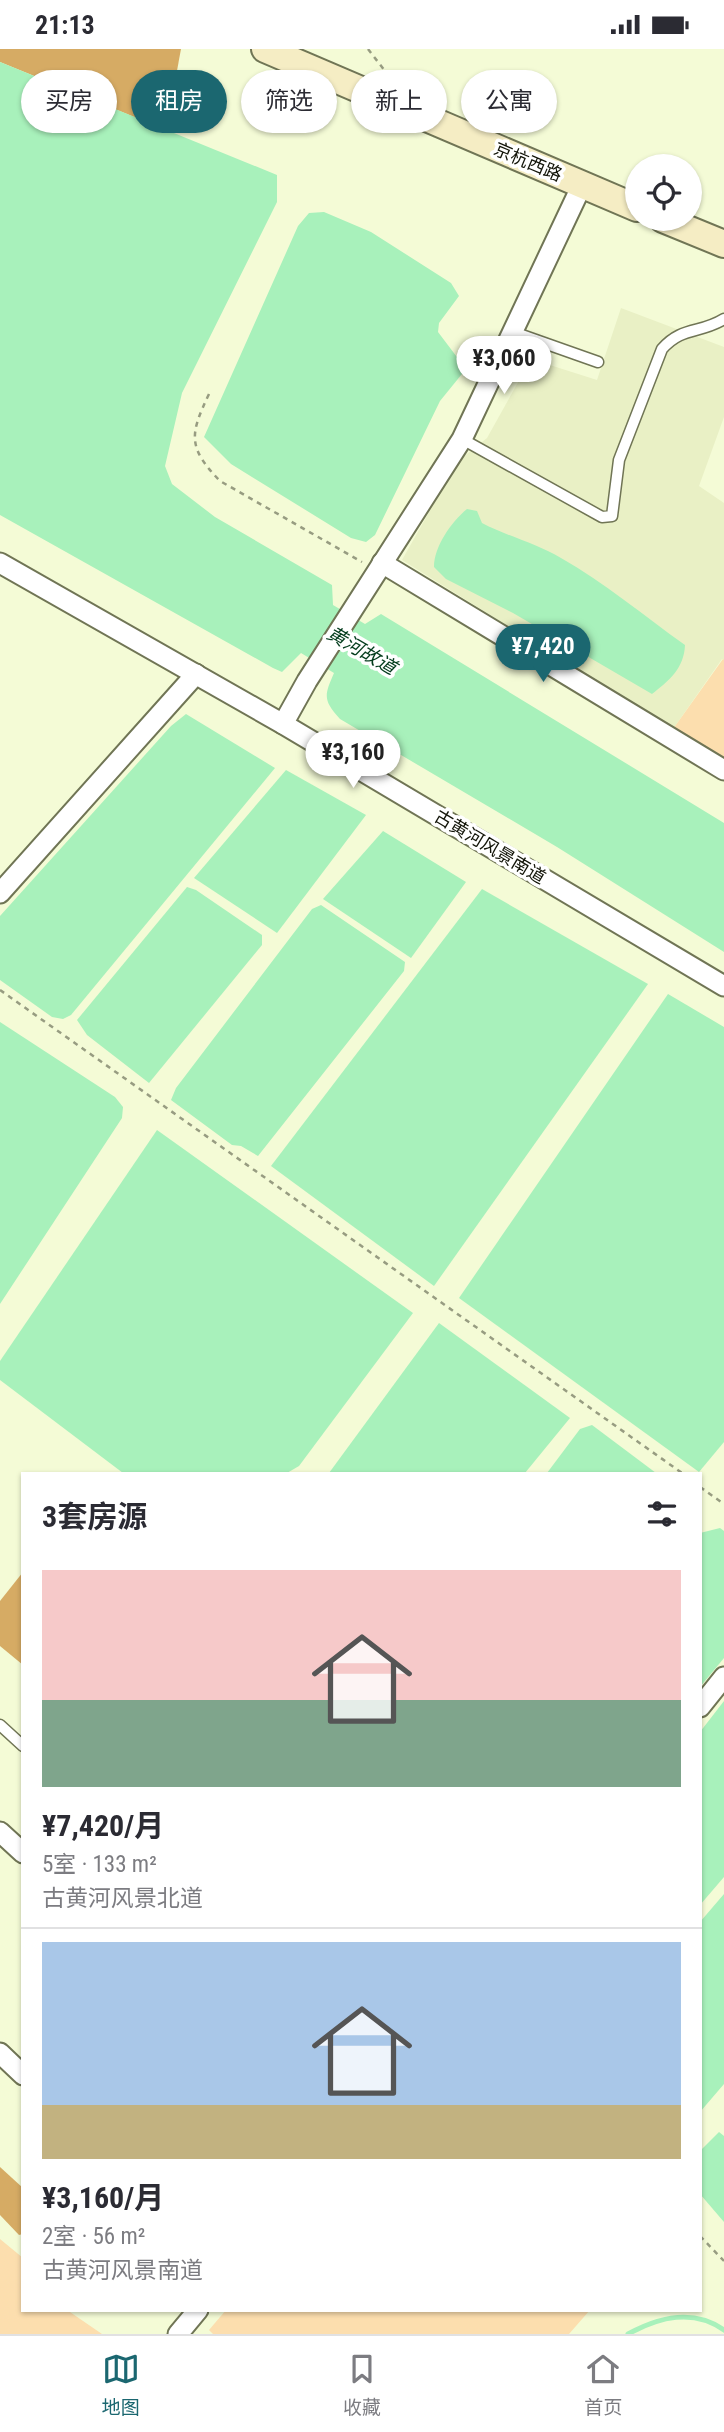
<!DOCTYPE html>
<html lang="zh">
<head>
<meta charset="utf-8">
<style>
	:root { --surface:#fff; --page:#f7f7f7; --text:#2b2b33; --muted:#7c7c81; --line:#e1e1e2; --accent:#1b6770 }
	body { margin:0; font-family:"Roboto Condensed","Noto Sans SC",sans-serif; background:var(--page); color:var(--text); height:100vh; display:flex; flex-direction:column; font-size:26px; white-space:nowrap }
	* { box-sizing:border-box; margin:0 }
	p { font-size:23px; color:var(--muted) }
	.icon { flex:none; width:38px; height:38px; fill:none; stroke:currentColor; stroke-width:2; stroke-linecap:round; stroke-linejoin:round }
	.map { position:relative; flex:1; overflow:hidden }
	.side { position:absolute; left:21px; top:1423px; width:681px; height:840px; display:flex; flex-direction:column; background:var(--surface); border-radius:0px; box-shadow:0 2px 5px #0004 }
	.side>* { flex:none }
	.hud { position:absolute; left:21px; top:21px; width:682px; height:63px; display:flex; gap:14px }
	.controls { position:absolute; left:625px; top:105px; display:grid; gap:14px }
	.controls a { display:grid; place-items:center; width:77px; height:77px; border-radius:50%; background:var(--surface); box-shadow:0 2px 5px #0004; font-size:35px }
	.price { position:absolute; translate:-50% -60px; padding:0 16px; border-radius:24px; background:#fff; color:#222; font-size:23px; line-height:46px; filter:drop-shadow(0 2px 4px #0008) }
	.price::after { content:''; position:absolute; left:50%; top:42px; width:21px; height:16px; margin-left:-10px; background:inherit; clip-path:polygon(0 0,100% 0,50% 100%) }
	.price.on { background:var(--accent); color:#fff }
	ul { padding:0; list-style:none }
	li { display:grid; align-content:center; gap:14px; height:371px; padding:0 21px }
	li+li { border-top:2px solid var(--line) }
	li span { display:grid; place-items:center; height:217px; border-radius:0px; color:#555 }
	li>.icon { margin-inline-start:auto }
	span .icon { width:126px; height:126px; fill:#fffc; stroke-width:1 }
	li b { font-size:30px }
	h2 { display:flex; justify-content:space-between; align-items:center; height:84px; padding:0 21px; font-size:30px }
	.tag { padding:0 24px; border-radius:32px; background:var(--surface); box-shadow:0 2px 5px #0004; font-size:24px; line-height:63px }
	.tag.on { background:var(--accent); color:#fff }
	.status { display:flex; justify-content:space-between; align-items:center; height:49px; padding:0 35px; background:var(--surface); direction:ltr }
	.status svg { height:19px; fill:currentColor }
	.menu { display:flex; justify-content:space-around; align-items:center; height:98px; border-top:2px solid var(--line); background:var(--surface); font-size:19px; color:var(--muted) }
	.menu a { display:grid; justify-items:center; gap:4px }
	.menu .on { color:var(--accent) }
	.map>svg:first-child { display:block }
</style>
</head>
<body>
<div class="status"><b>21:13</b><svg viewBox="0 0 49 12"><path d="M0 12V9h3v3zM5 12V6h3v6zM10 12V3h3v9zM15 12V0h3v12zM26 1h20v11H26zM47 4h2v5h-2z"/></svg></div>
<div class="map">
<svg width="724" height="2285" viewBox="0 0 724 2285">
	<rect width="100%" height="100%" fill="#f4fbd6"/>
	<path fill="#e9f0c5" d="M621,259L724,298V368L699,437L724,454V611L722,610L673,680L402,511L458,412L487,389L531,310L597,331Z"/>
	<g fill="#fcdeae">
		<path d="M723,610L724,611V710L673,680Z"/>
		<path d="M0,2190L23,2209V2261H67L102,2285H0Z"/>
		<path d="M226,2261H590L569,2285H213L209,2281Z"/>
	</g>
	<g fill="#d6ab64">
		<path d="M0,0H181L166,81L0,13Z"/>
		<path d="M23,1523V1616L0,1597V1552Z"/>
		<path d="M0,2118L23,2139V2185L19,2186L0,2166Z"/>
	</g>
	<g fill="#a8f1bb">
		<path d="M0,13L277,126V153L182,344L165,417L172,435L215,468L332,536L333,556L365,575L381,565L724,774V903L557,798L340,670C323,651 324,647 334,624L301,604L282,623L273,619L0,466Z"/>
		<path d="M324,163L371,183L451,234L459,247L439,274L438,283L466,320L440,352L375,486L366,493L351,489L231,415L204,388L298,177L309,164Z"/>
		<path d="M467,460L477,462L482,474C507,487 535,494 561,509C604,533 644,567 685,596C684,619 670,631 652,645L513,564L446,530L434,518C434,498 451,473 467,460Z"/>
		<path d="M186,665L275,719L71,966L63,970L52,968L0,931V867L171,677Z"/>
		<path d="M286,721L366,766L277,884L194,829Z"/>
		<path d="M383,782L466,833L411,909L323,850Z"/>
		<path d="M187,838L196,841L262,886V896L149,1034L87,986L77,971Z"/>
		<path d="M482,840L648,935L434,1237L271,1117Z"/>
		<path d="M321,856L405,913L404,922L258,1107L241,1097L232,1096L171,1051L176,1039L312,860Z"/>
		<path d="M668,945L724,978V1393L699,1423L459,1249Z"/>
		<path d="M0,973L115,1048L123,1058L122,1069L0,1255Z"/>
		<path d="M157,1081L413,1264L299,1417L287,1424H123L0,1331V1312Z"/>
		<path d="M439,1274L570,1369L525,1424H329Z"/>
		<path d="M592,1376L656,1424H547L580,1380Z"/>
		<path d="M720,1479L724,1482V1609L700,1638V1484Z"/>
		<path d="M724,1652V1828L700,1856V1683Z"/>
		<path d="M724,1845V2035L700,2063V1873Z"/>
		<path d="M719,2083L724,2087V2173L700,2145V2102Z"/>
	</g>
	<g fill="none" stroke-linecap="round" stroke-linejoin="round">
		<path stroke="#a8f1bb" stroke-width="5" d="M628,2285C659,2268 693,2259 724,2281"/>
		<defs>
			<g id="lane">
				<path d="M513,283L598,313"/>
				<path d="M462,390L602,468L612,467L619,411L662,300C682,277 700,285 724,270"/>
				<path d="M0,1676L23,1697"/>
			</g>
			<g id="street">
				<path d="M0,514L283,675L724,937"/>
				<path d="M382,514L724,721"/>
				<path d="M283,675L307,632L462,390L582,136"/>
				<path d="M0,844L196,625"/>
				<path d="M700,1658L724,1628"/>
				<path d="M0,1783L23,1804"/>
				<path d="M0,2004L23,2026"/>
				<path d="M178,2285L198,2261"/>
			</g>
			<g id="secondary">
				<path d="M265,0L637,159"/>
				<path d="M663,170L724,195"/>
			</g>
		</defs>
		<use href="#lane" stroke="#707555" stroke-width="13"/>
		<use href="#street" stroke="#707555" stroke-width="23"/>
		<use href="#secondary" stroke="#707555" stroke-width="30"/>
		<g stroke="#979c81" stroke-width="2.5" stroke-dasharray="5 5" stroke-linecap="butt">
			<path d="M368,0L385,22L405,35"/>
			<path d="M209,345C190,385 187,398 220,432L362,513"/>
			<path d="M0,941L682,1424"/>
			<path d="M700,1438L724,1455"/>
			<path d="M700,2187L724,2212"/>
		</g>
		<use href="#lane" stroke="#fff" stroke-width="10"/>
		<use href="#street" stroke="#fff" stroke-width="19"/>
		<use href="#secondary" stroke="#f5edc4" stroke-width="26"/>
	</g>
	<g text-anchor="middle" stroke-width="7" stroke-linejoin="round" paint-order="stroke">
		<g font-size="18" fill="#111307" stroke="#fff">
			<text transform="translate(528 113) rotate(23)" y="6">京杭西路</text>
			<text transform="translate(490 798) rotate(31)" y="6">古黄河风景南道</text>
		</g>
		<g font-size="19" font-style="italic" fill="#033c1c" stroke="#fff">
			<text transform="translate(362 601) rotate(30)" y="7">黄河故道</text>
		</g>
	</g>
</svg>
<div class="controls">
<a><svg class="icon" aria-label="locate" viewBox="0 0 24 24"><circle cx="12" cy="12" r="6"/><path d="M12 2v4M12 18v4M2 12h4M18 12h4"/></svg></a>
</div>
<b class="price" style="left:504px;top:347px">¥3,060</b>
<b class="price on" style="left:543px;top:635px">¥7,420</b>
<b class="price" style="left:353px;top:741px">¥3,160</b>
<div class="hud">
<a class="tag">买房</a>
<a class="tag on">租房</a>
<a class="tag">筛选</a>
<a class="tag">新上</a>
<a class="tag">公寓</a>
</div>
<section class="side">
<h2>3套房源<svg class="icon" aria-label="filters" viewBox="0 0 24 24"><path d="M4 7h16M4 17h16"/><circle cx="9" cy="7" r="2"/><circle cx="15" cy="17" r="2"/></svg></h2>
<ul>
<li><span style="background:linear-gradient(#f6c9c9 60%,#7fa58c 0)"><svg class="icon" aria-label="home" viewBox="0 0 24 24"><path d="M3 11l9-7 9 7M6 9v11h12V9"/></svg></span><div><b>¥7,420/月</b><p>5室 · 133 m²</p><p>古黄河风景北道</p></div></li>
<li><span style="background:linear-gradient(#a9c7e8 75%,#c2b280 0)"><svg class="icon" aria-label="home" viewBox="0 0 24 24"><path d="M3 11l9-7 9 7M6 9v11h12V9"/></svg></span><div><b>¥3,160/月</b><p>2室 · 56 m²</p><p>古黄河风景南道</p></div></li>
</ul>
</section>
</div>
<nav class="menu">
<a class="on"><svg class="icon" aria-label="map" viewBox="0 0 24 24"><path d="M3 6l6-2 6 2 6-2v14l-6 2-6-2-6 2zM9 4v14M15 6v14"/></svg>地图</a>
<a><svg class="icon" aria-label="saved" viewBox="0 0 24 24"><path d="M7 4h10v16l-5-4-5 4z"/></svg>收藏</a>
<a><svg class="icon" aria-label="home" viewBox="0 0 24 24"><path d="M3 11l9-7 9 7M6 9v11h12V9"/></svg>首页</a>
</nav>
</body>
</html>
